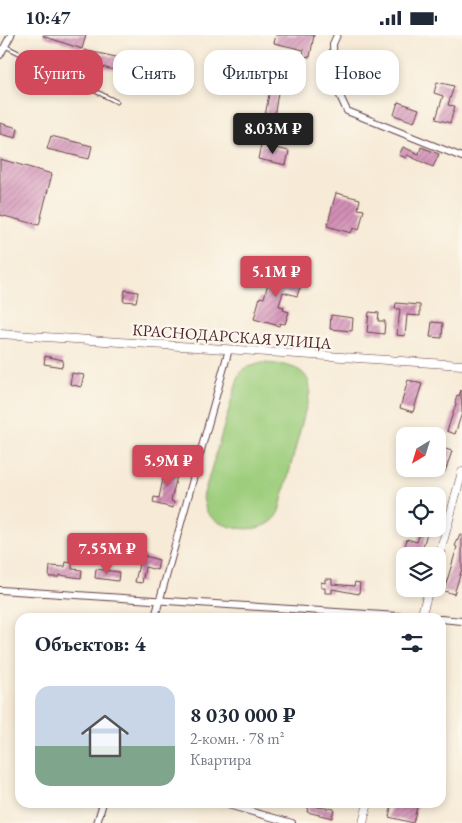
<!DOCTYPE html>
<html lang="ru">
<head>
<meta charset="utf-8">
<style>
	:root { --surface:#fff; --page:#f2f2f3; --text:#1f2937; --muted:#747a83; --accent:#d1495b }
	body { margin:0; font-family:"EB Garamond",serif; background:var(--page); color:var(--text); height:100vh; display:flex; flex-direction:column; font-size:19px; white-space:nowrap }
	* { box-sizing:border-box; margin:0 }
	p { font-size:16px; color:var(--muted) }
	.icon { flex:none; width:28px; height:28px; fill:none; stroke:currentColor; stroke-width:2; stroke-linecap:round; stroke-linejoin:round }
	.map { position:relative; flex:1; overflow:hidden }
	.side { position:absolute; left:15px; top:578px; width:431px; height:195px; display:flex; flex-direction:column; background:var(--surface); border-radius:15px; box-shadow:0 2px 8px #0003 }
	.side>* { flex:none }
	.guide { position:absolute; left:15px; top:15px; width:432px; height:45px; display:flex; gap:10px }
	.needle { width:32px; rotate:218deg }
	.controls { position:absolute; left:396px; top:392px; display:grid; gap:10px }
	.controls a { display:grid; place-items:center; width:50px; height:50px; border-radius:10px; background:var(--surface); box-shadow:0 2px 8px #0003; font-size:25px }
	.price { position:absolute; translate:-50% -42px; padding:0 11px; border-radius:5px; background:var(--accent); color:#fff; font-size:16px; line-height:32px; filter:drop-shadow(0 1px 2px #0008) }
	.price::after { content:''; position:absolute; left:50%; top:30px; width:15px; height:11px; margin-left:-8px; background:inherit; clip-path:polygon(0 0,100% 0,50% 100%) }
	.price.on { background:#222; color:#fff }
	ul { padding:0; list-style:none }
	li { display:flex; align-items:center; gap:15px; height:125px; padding:0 20px }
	li span { display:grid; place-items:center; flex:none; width:140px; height:100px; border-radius:15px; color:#555 }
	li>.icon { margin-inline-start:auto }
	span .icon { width:60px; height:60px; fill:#fffc; stroke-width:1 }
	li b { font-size:21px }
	h2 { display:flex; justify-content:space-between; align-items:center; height:60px; padding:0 20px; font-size:21px }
	.tag { padding:0 18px; border-radius:15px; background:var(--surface); box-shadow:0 2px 8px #0003; font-size:18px; line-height:45px }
	.tag.on { background:var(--accent); color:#fff }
	.status { display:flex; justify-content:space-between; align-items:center; height:35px; padding:0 25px; background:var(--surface); direction:ltr }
	.status svg { height:14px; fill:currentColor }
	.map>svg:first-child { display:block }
</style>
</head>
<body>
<div class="status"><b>10:47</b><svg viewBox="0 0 49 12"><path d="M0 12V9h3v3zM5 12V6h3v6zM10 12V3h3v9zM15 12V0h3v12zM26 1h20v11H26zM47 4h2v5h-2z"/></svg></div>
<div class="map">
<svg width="462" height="788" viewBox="0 0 462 788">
	<defs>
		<pattern id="building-hatch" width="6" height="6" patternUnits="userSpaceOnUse" patternTransform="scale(1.25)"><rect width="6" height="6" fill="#d390b7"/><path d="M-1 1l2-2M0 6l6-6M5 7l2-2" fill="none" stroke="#ad7595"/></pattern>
	</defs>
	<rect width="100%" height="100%" fill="#fbf7ec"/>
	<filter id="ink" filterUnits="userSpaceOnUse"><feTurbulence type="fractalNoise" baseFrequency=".02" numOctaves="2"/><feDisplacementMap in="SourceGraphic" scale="10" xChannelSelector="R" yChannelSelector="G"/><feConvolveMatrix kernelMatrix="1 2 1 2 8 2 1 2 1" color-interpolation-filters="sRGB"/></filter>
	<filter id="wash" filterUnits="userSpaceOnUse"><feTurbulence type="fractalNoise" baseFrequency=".0096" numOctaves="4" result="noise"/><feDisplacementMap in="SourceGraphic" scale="20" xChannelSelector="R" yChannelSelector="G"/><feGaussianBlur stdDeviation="1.12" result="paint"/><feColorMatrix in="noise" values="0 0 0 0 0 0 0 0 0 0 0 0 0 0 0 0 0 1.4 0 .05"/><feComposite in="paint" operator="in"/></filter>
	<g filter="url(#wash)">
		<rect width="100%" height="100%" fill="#f7ebd7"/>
		<path fill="#9ece7d" stroke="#747654" d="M262,328C282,329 311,330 310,357L278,480C275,484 271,488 266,490C250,498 217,493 207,477C205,473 204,467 203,462L239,340L245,333Z"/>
		<g id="blocks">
			<g fill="url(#building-hatch)">
				<path d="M43,0H86L82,14L43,1Z"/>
				<path d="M276,0H314L310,22L303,21L304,15L274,8Z"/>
				<path d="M84,15L125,24L123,37L81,27Z"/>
				<path d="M273,37L281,38L274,83L265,81Z"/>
				<path d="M437,47L454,51L448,70L455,71L450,88L436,84L443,61L434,58Z"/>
				<path d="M398,67L419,74L414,87L394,80Z"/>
				<path d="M0,88L18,93L16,103L0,99Z"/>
				<path d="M51,101L92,111L89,124L47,114Z"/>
				<path d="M261,110L289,116L286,130L258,124Z"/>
				<path d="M403,112L419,119L421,112L439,119L433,132L407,120L406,123L399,120Z"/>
				<path d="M0,124L52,139L39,190L0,180Z"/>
				<path d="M336,158L360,164L358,174L364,175L359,195L353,193L351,198L327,191Z"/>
				<path d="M273,230L289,235L286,246L301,250L297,261L283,257L279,271L284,272L283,275L289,277L285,289L280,288L279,291L254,284L260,262L264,263Z"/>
				<path d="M125,255L138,257L136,267L123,266Z"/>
				<path d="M396,268L420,270V281L407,280L405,301L397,300L400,274H395Z"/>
				<path d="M369,277L379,278L378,286H385L384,299L367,297Z"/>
				<path d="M331,280L353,283L352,296L330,294Z"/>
				<path d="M432,287L443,288L442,303L430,302Z"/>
				<path d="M45,321L63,325L62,332L44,329Z"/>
				<path d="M72,338L84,340L81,352L70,349Z"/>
				<path d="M408,345L422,349L413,377L400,373Z"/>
				<path d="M461,355L462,378L455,399L447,396L456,369L455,368L457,360L459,361Z"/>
				<path d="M442,413L452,416L445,437L438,435V428Z"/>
				<path d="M166,429L179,432L171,466L174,467L173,473L153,468L154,462L159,463Z"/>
				<path d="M421,494H428L422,516L405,512L407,504L417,507Z"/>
				<path d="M460,500H462V534L454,559L444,556L457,512L455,511Z"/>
				<path d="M141,520L159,525L157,535L145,532L142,548L135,547Z"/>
				<path d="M66,527L72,528V534L82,535L81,543L59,540V542H49L50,531L65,532Z"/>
				<path d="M96,534L119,537L118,546L95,543Z"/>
				<path d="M325,544H332V549L354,551L355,547L360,548L359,559L332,554V558H325V553H321V547L325,548Z"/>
				<path d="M309,768L318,769L317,772L334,774L332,783L307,777Z"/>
				<path d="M392,768L410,772L411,768H418L413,788L389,782Z"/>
			</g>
		</g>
	</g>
	<g filter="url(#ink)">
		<use href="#blocks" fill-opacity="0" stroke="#643e45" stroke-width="1"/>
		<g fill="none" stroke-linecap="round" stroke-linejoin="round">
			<defs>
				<path id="service" d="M5,11L117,67"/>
				<g id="minor">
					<path d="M337,0L333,9L334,48L347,76L462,122"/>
					<path d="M0,20L11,0"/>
					<path d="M0,555L413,582"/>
					<path d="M155,582L229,314"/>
					<path d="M441,584L462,586"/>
					<path d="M221,768L292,788"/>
					<path d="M97,788L103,768"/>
				</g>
				<g id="tertiary">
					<path d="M0,299L462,330"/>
					<path d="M438,525L462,437"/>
					<path d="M421,582L429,554"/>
					<path d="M363,788L368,768"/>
				</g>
			</defs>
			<use href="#service" stroke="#643e45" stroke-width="5"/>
			<use href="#minor" stroke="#643e45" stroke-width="8"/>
			<use href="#tertiary" stroke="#643e45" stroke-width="9"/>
			<use href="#service" stroke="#fff" stroke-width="3"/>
			<use href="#minor" stroke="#fff" stroke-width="6"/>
			<use href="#tertiary" stroke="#fff" stroke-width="8"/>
		</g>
	</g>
	<g text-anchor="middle" stroke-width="5" stroke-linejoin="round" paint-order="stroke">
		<g font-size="16" fill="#4a1f2b" stroke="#fbf7ec">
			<text transform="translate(232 301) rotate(4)" y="6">КРАСНОДАРСКАЯ УЛИЦА</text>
		</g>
	</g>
</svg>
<div class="controls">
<a><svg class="needle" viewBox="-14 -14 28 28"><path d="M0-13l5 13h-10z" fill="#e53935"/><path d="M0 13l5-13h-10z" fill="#747a83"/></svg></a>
<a><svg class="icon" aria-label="locate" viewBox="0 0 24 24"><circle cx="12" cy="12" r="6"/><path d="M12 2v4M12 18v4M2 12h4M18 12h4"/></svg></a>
<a><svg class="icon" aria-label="layers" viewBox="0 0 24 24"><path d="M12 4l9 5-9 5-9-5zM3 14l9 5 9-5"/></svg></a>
</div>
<b class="price on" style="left:273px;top:120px">8.03M ₽</b>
<b class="price" style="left:276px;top:263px">5.1M ₽</b>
<b class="price" style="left:168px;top:452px">5.9M ₽</b>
<b class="price" style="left:107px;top:540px">7.55M ₽</b>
<div class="guide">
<a class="tag on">Купить</a>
<a class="tag">Снять</a>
<a class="tag">Фильтры</a>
<a class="tag">Новое</a>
</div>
<section class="side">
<h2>Объектов: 4<svg class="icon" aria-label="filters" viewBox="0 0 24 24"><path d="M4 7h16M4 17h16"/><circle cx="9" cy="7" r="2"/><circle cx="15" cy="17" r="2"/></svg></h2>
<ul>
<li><span style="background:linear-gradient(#c9d6e8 60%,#7fa58c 0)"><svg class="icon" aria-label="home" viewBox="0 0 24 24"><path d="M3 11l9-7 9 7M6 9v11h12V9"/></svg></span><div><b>8 030 000 ₽</b><p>2-комн. · 78 m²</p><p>Квартира</p></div></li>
</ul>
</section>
</div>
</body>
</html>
